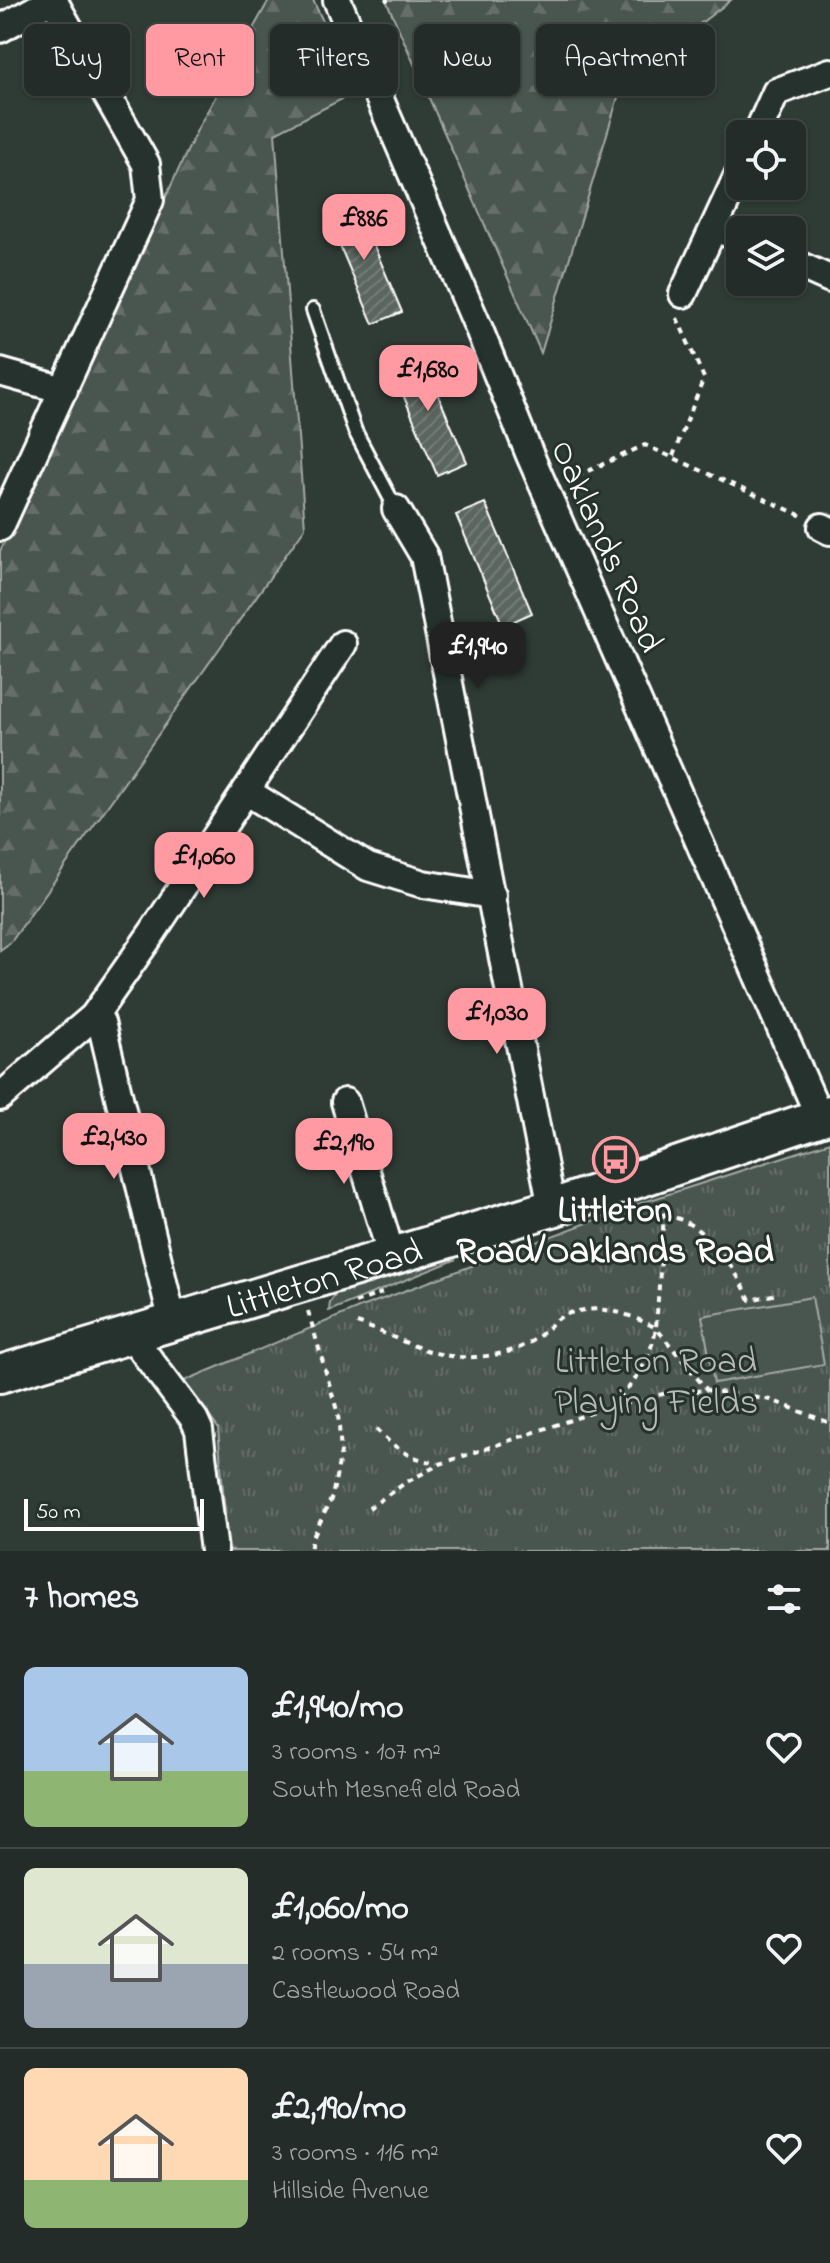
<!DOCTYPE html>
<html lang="en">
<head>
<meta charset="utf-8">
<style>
	:root { --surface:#232c28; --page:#2b3430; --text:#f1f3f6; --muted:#a3a7a8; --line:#404845; --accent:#ff9aa2 }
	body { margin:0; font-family:"Indie Flower",sans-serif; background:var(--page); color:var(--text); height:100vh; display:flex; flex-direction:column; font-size:30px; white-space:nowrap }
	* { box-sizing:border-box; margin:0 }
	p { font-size:26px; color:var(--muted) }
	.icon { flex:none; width:44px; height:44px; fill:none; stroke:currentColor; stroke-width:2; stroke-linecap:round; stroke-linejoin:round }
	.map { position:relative; height:1551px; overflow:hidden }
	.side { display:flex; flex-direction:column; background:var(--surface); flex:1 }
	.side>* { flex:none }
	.hud { position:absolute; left:24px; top:24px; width:782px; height:72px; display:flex; gap:16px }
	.controls { position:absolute; left:726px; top:120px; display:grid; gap:16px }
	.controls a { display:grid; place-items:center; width:80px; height:80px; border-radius:12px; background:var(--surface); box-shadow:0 2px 6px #0004,0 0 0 2px var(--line); font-size:40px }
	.scale { position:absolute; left:24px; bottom:20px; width:180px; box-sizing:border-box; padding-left:8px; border:4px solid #fff; border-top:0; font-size:22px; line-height:28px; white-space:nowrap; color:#fff; -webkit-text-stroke:6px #26332d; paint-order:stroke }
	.price { position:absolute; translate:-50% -68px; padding:0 18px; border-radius:16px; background:var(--accent); color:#111; font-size:26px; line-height:52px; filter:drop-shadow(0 2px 4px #0008) }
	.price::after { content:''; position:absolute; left:50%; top:48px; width:24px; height:18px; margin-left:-12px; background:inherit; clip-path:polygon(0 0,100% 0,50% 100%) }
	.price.selected { background:#222; color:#fff }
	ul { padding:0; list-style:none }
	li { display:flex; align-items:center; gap:24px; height:200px; padding:0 24px }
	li+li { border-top:2px solid var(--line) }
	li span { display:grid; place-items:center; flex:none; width:224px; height:160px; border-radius:12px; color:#555 }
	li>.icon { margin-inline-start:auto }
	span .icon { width:96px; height:96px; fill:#fffc; stroke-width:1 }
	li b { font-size:34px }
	h2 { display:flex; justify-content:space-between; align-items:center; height:96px; padding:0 24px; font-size:34px }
	.chip { padding:0 28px; border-radius:12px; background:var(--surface); box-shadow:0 2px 6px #0004,0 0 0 2px var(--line); font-size:28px; line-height:72px }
	.chip.selected { background:var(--accent); color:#111 }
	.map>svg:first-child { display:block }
</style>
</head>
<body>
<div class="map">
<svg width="830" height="1551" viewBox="0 0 830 1551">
	<defs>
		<pattern id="grass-tufts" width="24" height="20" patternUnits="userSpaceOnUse" patternTransform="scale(2)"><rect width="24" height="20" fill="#4a544f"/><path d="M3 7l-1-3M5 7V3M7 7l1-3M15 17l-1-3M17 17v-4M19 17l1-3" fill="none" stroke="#656e69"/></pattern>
		<pattern id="forest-firs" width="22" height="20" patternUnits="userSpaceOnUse" patternTransform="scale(2)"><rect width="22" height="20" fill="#4a544f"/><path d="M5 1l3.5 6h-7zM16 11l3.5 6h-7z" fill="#656e69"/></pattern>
		<pattern id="building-hatch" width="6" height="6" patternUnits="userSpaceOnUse" patternTransform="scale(2)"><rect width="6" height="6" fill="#5b6661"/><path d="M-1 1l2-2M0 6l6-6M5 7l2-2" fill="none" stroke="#747d79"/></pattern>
	</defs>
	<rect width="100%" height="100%" fill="#2f3b35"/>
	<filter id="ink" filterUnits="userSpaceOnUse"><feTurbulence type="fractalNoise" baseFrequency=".0125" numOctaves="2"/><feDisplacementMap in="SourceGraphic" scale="16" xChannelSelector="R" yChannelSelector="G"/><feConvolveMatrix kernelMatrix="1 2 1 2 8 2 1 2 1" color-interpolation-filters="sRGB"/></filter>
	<g filter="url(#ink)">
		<g fill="url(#grass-tufts)" stroke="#a4aaa7" stroke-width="2">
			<path d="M830,1142V1551H228L218,1428L184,1381L361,1307L641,1203Z"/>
			<path d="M453,1252L455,1260L329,1311L330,1302L340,1289Z"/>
		</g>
		<g fill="url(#forest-firs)" stroke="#a4aaa7" stroke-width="2">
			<path d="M269,0H313L356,92L275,133L305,528L11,942L0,950V551L198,128Z"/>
			<path d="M386,0H731L680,39L667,32L622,84L541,353Z"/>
		</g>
		<path fill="#4a544f" stroke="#a4aaa7" stroke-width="2" d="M812,1297L824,1364L714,1383L702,1316Z"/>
		<g fill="url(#building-hatch)" stroke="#fff" stroke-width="2">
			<path d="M355,201L402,312L373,324L326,213Z"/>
			<path d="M419,351L467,462L437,475L390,364Z"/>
			<path d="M485,503L532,613L503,626L456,515Z"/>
		</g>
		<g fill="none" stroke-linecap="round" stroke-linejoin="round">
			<defs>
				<path id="lane" d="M313,310L355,431L396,509"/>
				<g id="street">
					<path d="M337,0L479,329L529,453L820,1118"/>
					<path d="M0,29L52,0"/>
					<path d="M757,134L776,92L830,72"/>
					<path d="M715,227L740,239"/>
					<path d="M792,262L830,279"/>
					<path d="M683,294L740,171"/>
					<path d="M0,372L64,390"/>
					<path d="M396,509L424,556L552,1208"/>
					<path d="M0,527L150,200L146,164L53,0"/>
					<path d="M822,527L830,531"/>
					<path d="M246,791L368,867L423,884L492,895"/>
					<path d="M94,1016L101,1022L173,1323"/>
					<path d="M0,1097L94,1016L152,933L343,644"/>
					<path d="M345,1102L391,1254"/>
					<path d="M130,1334L194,1419L199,1430L214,1551"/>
				</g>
				<g id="secondary">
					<path id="s1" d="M0,1374L552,1208L830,1114"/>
				</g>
			</defs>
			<use href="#lane" stroke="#fff" stroke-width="18"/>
			<use href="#street" stroke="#fff" stroke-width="32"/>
			<use href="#secondary" stroke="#fff" stroke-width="42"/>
			<g stroke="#fff" stroke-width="4" stroke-dasharray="6 6" stroke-linecap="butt">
				<path d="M385,0H389"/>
				<path d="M673,456L704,378L677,318"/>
				<path d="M566,481L645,445L802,516"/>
				<path d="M660,1201L664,1215L656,1328L707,1390"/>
				<path d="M664,1215C702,1219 736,1268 750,1300L777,1294"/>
				<path d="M355,1303L382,1293"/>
				<path d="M308,1311L338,1414L341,1452L332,1497L312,1539L310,1551"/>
				<path d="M357,1323C397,1336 431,1360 475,1357C494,1356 518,1351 534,1340C545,1333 555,1318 567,1314C599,1303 628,1313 656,1328C650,1361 634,1386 609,1407L440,1464L405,1483L369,1508"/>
				<path d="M612,1407L663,1394L707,1390L771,1400L830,1423"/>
				<path d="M376,1429C394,1448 412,1460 438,1463"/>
			</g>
			<use href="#lane" stroke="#26332d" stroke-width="12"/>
			<use href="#street" stroke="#26332d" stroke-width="26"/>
			<use href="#secondary" stroke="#26332d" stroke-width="36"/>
		</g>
	</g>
	<defs>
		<symbol id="bus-ring" viewBox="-11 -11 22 22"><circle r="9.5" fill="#26332d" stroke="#ff9aa2" stroke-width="1.5"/><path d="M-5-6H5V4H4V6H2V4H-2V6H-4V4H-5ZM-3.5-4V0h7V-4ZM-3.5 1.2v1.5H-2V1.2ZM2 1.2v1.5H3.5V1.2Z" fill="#ff9aa2"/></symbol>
	</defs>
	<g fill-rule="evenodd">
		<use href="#bus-ring" x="590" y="1134" width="51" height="51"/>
	</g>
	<g text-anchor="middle" stroke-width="6" stroke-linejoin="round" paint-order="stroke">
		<g font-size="36" fill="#fff" stroke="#26332d">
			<text transform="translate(609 545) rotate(66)" y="13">Oaklands Road</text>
			<text dy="13" stroke="none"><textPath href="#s1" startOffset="338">Littleton Road</textPath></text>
		</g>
		<g font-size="36" font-weight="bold" fill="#fff" stroke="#26332d">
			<text x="615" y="1221">Littleton<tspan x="615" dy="41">Road/Oaklands Road</tspan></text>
		</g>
		<g font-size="36" fill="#b7bbb9" stroke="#26332d">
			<text x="656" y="1372">Littleton Road<tspan x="656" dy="41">Playing Fields</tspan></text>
		</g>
	</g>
</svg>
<div class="controls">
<a><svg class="icon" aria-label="locate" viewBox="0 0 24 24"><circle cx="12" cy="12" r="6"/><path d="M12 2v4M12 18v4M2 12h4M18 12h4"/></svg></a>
<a><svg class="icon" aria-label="layers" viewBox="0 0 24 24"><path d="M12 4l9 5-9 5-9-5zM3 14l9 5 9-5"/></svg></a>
</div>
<div class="scale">50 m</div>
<b class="price" style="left:364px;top:262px">£886</b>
<b class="price" style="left:428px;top:413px">£1,680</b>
<b class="price selected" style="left:478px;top:690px">£1,940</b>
<b class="price" style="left:204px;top:900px">£1,060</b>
<b class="price" style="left:497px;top:1056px">£1,030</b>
<b class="price" style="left:114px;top:1181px">£2,430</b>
<b class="price" style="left:344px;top:1186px">£2,190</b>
<div class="hud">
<a class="chip">Buy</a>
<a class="chip selected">Rent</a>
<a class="chip">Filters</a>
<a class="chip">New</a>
<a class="chip">Apartment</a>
</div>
</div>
<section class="side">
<h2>7 homes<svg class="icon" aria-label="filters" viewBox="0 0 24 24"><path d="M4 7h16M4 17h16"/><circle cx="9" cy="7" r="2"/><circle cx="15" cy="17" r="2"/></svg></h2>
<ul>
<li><span style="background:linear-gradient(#a9c7e8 65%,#8fb573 0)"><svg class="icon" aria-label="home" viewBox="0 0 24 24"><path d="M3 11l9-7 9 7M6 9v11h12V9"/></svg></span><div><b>£1,940/mo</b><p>3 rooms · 107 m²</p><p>South Mesnefield Road</p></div><svg class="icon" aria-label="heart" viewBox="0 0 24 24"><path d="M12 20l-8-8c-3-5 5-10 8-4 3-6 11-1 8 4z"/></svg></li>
<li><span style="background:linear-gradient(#dfe7d0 60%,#9aa5b1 0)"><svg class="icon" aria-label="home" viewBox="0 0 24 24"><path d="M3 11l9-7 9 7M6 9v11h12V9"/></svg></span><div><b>£1,060/mo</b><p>2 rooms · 54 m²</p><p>Castlewood Road</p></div><svg class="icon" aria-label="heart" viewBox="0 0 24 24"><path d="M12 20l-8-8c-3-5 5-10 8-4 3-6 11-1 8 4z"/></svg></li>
<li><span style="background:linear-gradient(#ffd9b3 70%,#8fb573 0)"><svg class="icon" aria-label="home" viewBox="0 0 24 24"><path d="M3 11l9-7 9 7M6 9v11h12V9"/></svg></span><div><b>£2,190/mo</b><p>3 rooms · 116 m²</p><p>Hillside Avenue</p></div><svg class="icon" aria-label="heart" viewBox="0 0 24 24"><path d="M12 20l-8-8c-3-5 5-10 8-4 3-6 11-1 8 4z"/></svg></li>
</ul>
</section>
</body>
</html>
